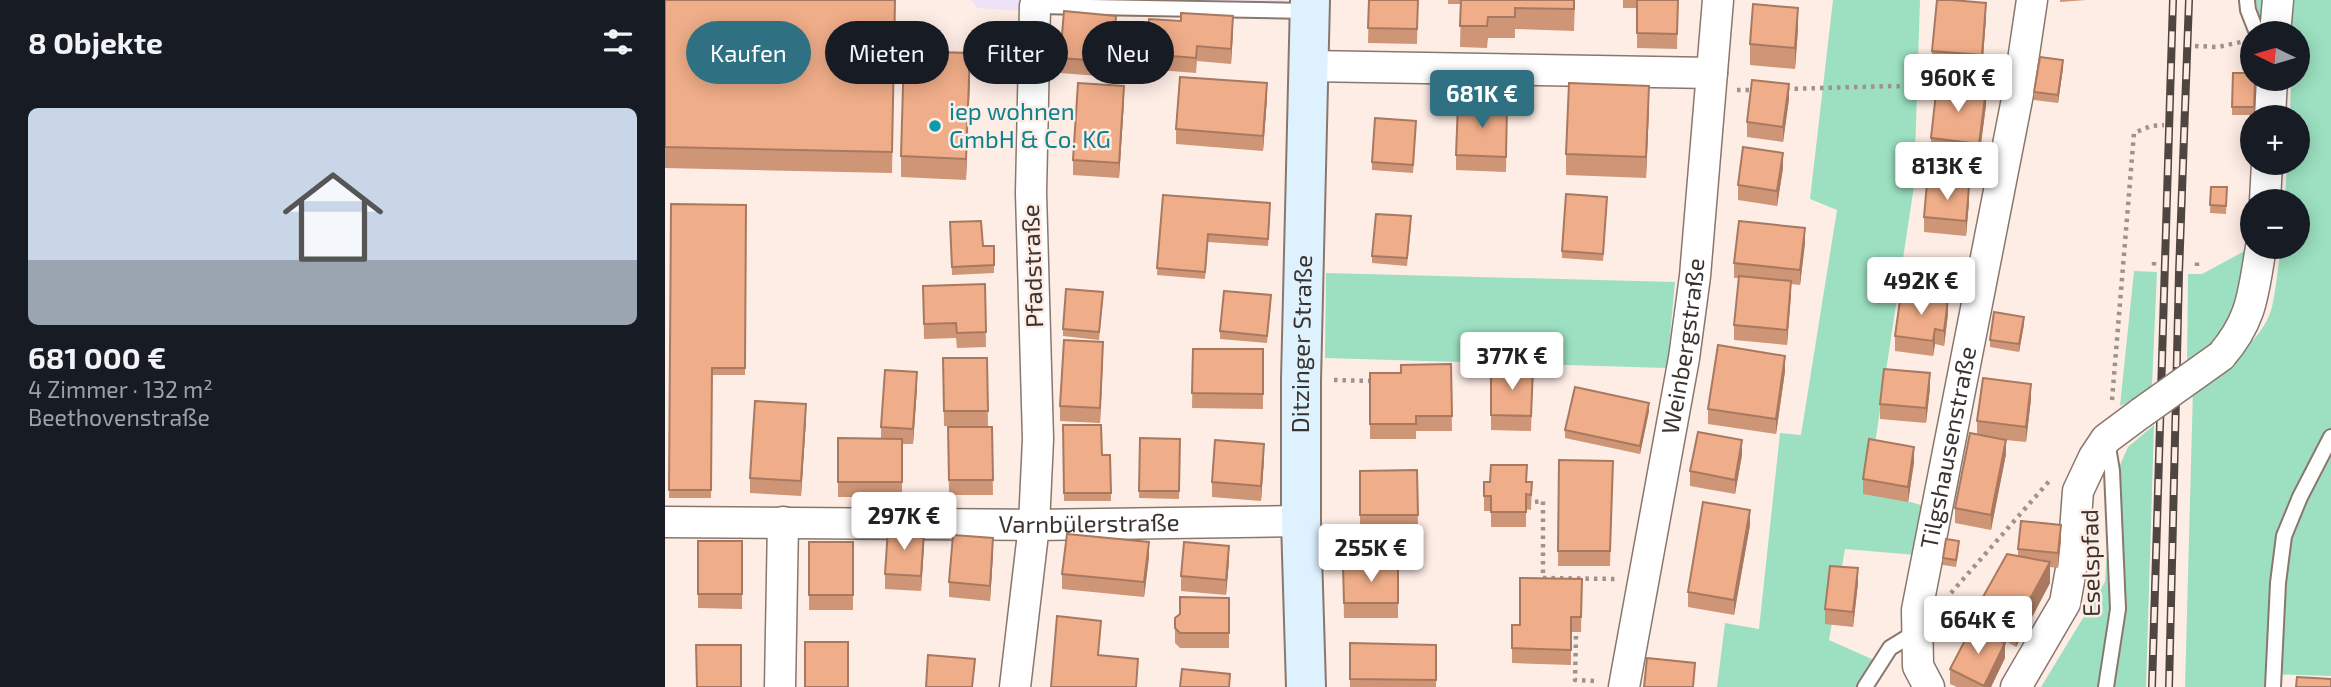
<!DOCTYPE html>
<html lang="de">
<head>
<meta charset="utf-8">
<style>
	:root { --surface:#171b24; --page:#242831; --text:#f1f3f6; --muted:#9ea1a6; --line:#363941; --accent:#2f7083 }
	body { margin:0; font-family:"Exo 2",sans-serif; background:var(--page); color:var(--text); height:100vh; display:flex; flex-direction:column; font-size:26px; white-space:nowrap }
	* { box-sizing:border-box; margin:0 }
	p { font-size:23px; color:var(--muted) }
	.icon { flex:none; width:38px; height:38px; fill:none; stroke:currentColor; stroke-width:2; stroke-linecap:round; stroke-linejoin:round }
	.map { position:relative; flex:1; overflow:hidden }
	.drawer { display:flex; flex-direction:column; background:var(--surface); width:665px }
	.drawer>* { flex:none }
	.top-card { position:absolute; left:21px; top:21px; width:665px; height:63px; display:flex; gap:14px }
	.needle { width:46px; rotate:275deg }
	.buttons { position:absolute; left:1575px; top:21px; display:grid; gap:14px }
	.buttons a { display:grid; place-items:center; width:70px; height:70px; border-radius:50%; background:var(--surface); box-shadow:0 4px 18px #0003; font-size:35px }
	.price { position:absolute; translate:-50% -60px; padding:0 16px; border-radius:7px; background:#fff; color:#222; font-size:23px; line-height:46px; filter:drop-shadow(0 2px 4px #0008) }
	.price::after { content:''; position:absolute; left:50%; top:42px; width:21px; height:16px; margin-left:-10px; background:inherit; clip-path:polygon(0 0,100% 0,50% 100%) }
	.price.active { background:var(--accent); color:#fff }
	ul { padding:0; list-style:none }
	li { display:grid; align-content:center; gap:14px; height:371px; padding:0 28px }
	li+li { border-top:2px solid var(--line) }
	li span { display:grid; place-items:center; height:217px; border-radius:10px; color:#555 }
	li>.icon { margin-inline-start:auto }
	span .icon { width:126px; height:126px; fill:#fffc; stroke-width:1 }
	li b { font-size:30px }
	h2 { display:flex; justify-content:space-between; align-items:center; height:84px; padding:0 28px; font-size:30px }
	.pill { padding:0 24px; border-radius:32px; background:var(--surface); box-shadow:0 4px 18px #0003; font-size:24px; line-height:63px }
	.pill.active { background:var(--accent); color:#fff }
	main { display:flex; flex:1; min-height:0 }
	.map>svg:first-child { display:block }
</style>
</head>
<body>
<main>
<section class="drawer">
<h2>8 Objekte<svg class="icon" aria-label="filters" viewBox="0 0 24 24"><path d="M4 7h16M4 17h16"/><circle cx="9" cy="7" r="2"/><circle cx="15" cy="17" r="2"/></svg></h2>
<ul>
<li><span style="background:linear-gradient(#c9d6e8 70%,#9aa5b1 0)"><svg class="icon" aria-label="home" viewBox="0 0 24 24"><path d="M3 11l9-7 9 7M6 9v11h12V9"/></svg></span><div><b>681 000 €</b><p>4 Zimmer · 132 m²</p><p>Beethovenstraße</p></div></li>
</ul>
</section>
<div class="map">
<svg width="1666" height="687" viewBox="0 0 1666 687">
	<rect width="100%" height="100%" fill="#feede5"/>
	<path fill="#eee2f6" d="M306,0H620V6L362,11L313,8Z"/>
	<g fill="#9ce0c1">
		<path d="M1168,0H1255L1249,186L1203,490L1263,507L1251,555L1180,549L1164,640L1209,660L1191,687H1052L1060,623L1094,629L1115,433L1136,435L1172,210L1145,199Z"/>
		<path d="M1591,0H1666V676L1601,674L1600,687H1520L1528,389C1555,367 1598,343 1607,307C1611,288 1613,267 1616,247H1633V201H1620L1622,163H1633V117H1625L1626,79H1633V33H1604L1593,17Z"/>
		<path d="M1587,247L1556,356L1522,362L1523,274H1537Z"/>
		<path d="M1469,271L1492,272L1487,385L1476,396L1455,406Z"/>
		<path d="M661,273L1010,282L1002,368L660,358Z"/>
		<path d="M1489,425L1481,687H1376L1440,582L1446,485L1463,447Z"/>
	</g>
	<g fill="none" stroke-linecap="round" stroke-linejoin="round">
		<defs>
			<g id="lane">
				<path d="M1582,0L1583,10L1592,33"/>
				<path d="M370,6L642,11"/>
				<path d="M1200,687L1225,648L1251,632"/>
				<path d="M1441,687L1453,609L1447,471L1442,441"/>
				<path d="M1608,687L1613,583L1619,536L1635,497L1666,437"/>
			</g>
			<g id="street">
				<path d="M1610,33L1613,0"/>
				<path d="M644,66L1047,73"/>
				<path d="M1605,117L1607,79"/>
				<path d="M1600,201L1602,163"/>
				<path d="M1556,356C1588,319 1588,293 1596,247"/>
				<path id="s1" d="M0,522L369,525L636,521"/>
				<path d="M115,687L118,522"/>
				<path d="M350,687L369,525L373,439L366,193L370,6"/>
				<path id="s2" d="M959,687L1019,358L1030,276L1053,0"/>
				<path id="s3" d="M1264,687L1253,666L1252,610L1353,94L1367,0"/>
				<path d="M1351,687L1400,603L1408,558L1413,491L1429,457L1441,439L1476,413"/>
			</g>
			<g id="secondary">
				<path id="s4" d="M641,687L636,521V380L645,0"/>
			</g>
		</defs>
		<use href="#lane" stroke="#89776e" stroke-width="18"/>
		<use href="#street" stroke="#89776e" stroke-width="33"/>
		<use href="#secondary" stroke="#89776e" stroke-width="42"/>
		<g stroke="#9f928c" stroke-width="4.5" stroke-dasharray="3.5 5" stroke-linecap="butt">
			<path d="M1530,46L1553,47L1576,42"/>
			<path d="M1121,89L1229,86L1276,89"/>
			<path d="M1072,90H1091"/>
			<path d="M1489,262V266"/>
			<path d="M1532,266V262"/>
			<path d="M669,380L709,381"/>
			<path d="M1447,400L1469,133L1486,126L1499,125"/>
			<path d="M870,502L878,501V578L950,579"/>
			<path d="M1286,593L1386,479"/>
			<path d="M911,636L910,680L931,681"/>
		</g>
		<use href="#lane" stroke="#fff" stroke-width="14"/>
		<use href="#street" stroke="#fff" stroke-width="30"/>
		<use href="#secondary" stroke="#def1ff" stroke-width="38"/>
		<defs>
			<g id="rail">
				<path d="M1487,687L1508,0"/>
				<path d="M1504,687L1514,273L1524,0"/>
			</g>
		</defs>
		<use href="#rail" stroke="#4f4642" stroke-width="8"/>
		<use href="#rail" stroke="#feede5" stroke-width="5" stroke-dasharray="16" stroke-linecap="butt"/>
		<defs>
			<path id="street-bridge" d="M1476,413L1556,356"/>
		</defs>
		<use href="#street-bridge" stroke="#89776e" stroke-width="33" stroke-linecap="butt"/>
		<use href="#street-bridge" stroke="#fff" stroke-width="30"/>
	</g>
	<g fill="#ce9576">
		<path d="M0,0H230L227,173L0,168Z"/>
		<path d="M704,0H753L752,44L703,43Z"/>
		<path d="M783,0H910L909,31L850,29V38H823L822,48L795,47L796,4H783Z"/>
		<path d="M958,0H1013L1012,49L972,48V8H958Z"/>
		<path d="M1395,0H1421L1395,2Z"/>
		<path d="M1321,18L1317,70L1267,66V51Z"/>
		<path d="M1133,29L1130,69L1085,65V44Z"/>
		<path d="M451,31L447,77L395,73V58Z"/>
		<path d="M568,31L566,64L532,61L531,73L481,69V54Z"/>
		<path d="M1398,68L1393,103L1369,100V92Z"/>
		<path d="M305,75L301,180L236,177V156Z"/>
		<path d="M1590,79L1589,115H1567V107Z"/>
		<path d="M602,98L598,151L511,144V129Z"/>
		<path d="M1124,99L1118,142L1082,137V122Z"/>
		<path d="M459,101L454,178L408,175V160Z"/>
		<path d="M842,105L841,172L791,170V155Z"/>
		<path d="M1321,105L1314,159L1266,153V138Z"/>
		<path d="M984,107L981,178L901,175V154Z"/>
		<path d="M751,129L748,173L707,170V162Z"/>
		<path d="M1118,168L1112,206L1073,200V185Z"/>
		<path d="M1546,187H1562L1561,214L1545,213Z"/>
		<path d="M498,195L605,211L603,246L543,242L540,279L492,275Z"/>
		<path d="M1304,202L1301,236L1259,232V217Z"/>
		<path d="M6,204L81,205L80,375H47L46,498H4Z"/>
		<path d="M942,204L938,261L897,258V251Z"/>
		<path d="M285,222L318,246H329V273L287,275Z"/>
		<path d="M746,224L742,266L707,263V256Z"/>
		<path d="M1140,243L1135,285L1126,284L1122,345L1069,340V325L1074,278H1069V263Z"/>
		<path d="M320,284L321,347L292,348L291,338L259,339L258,286Z"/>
		<path d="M438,299L434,340L398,336V329Z"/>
		<path d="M606,303L602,343L555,339V331Z"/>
		<path d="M1283,314L1279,346L1270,344L1268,356L1230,351V336Z"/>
		<path d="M1359,324L1354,352L1325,347V340Z"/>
		<path d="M528,349H598V409L527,408Z"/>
		<path d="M438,357L435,423L395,421V406Z"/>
		<path d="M278,358H322L323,426H279Z"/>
		<path d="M786,364L787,431H751V439H705V373H736Z"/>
		<path d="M826,369H868L866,431L826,430Z"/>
		<path d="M1120,371L1111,434L1043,424V409Z"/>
		<path d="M252,387L248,444H237V497H173V438H216V427Z"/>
		<path d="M1265,388L1261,423L1215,419V404Z"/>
		<path d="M1366,399L1361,442L1341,440V454L1326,530L1290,523V508L1312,434V421Z"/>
		<path d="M984,411L975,454L900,438V430Z"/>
		<path d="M141,419L136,496L85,493V478Z"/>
		<path d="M398,425L437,455H445L446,501H399Z"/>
		<path d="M283,427H327L328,495H284Z"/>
		<path d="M475,438L515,439L514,499L474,498Z"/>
		<path d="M1077,455L1070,494L1025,486V471Z"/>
		<path d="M599,459L596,501L547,497V482Z"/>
		<path d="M894,460L948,461L945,566H893Z"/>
		<path d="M1249,462L1243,502L1198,494V479Z"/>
		<path d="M752,470L753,530H695V471Z"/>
		<path d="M819,482H867L866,510L861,509V527H826V511H819Z"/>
		<path d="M1085,525L1069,615L1023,607V592Z"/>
		<path d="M1396,540L1393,568L1385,567V583L1351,647L1314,625V604L1353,556V549Z"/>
		<path d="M33,541H77V609L33,608Z"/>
		<rect x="144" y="542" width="44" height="68"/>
		<path d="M259,546L256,591L220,589V574Z"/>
		<path d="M1294,549L1291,567L1278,565V558Z"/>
		<path d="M328,553L325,601L284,597V582Z"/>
		<path d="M484,557L479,597L397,589V574Z"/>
		<path d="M564,561L561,595L516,591V576Z"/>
		<path d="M678,565H733V618H679Z"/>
		<path d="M917,579L916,632H906V665L847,663V625H855Z"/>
		<path d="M1193,583L1188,627L1160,624V609Z"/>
		<path d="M564,598V648H515L510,643V618Z"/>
		<path d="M685,643L771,645V687H685Z"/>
		<path d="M1340,658L1326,687H1292L1285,684V669Z"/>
	</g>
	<g fill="#a87960">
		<path d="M1321,3V18L1317,70V55Z"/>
		<path d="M1133,8V29L1130,69V48Z"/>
		<path d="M451,16V31L447,77V62Z"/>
		<path d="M568,16V31L566,64V49Z"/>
		<path d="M305,53V75L301,180V159Z"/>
		<path d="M1398,60V68L1393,103V95Z"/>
		<path d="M602,83V98L598,151V136Z"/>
		<path d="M1124,84V99L1118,142V127Z"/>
		<path d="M459,86V101L454,178V163Z"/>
		<path d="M984,86V107L981,178V157Z"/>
		<path d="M1321,90V105L1314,159V144Z"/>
		<path d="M1118,153V168L1112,206V191Z"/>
		<path d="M1304,187V202L1301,236V221Z"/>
		<path d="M1140,228V243L1135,285V270Z"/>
		<path d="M1126,281V296L1122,345V330Z"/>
		<path d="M1283,299V314L1279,346V331Z"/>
		<path d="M1359,317V324L1354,352V344Z"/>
		<path d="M1270,329V344L1268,356V341Z"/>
		<path d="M438,342V357L435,423V408Z"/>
		<path d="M1120,356V371L1111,434V419Z"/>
		<path d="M252,372V387L248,444V429Z"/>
		<path d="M1265,373V388L1261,423V408Z"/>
		<path d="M1366,384V399L1361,442V427Z"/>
		<path d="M984,403V411L975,454V446Z"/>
		<path d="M141,404V419L136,496V481Z"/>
		<path d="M1077,440V455L1070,494V480Z"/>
		<path d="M1341,440V454L1326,530V515Z"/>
		<path d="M599,444V459L596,501V486Z"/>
		<path d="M1249,447V462L1243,502V487Z"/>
		<path d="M1085,510V525L1069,615V600Z"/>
		<path d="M1396,525V540L1393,568V553Z"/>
		<path d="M259,531V546L256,591V576Z"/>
		<path d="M328,538V553L325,601V586Z"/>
		<path d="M484,542V557L479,597V582Z"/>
		<path d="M564,546V561L561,595V580Z"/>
		<path d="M1385,562V583L1351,647V625Z"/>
		<path d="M1193,568V583L1188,627V612Z"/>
		<path d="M1340,643V658L1326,687H1319Z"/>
	</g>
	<g fill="#f0ad89" stroke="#a87960" stroke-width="2">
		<path d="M0,0H230L227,152L0,147Z"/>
		<path d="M704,0H753L752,29L703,28Z"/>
		<path d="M796,0H909V9L850,8V17H823L822,26H795Z"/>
		<path d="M972,0H1013L1012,34L972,33Z"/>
		<path d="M1272,0H1287L1321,3L1317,55L1267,51Z"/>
		<path d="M1088,4L1133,8L1130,48L1085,44Z"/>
		<path d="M399,11L451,16L447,62L395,58Z"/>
		<path d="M516,13L568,16L566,49L532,46L531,58L481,54L484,19L516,21Z"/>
		<path d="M239,51L305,53L301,159L236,156Z"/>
		<path d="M1375,57L1398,60L1393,95L1369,92Z"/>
		<path d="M1568,73H1587V79H1590L1589,107H1567Z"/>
		<path d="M515,77L602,83L598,136L511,129Z"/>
		<path d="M1087,80L1124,84L1118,127L1082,122Z"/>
		<path d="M413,83L459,86L454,163L408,160Z"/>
		<path d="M904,83L984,86L981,157L901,154Z"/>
		<path d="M1272,84L1321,90L1314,144L1266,138Z"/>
		<path d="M793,103L842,105L841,157L791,155Z"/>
		<path d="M710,118L751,121L748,165L707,162Z"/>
		<path d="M1078,147L1118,153L1112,191L1073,185Z"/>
		<path d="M1262,183L1304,187L1301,221L1259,217Z"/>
		<path d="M1546,187H1562L1561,206L1545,205Z"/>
		<path d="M901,194L942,197L938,254L897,251Z"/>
		<path d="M498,195L605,203L603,239L543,234L540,272L492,268Z"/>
		<path d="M6,204L81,205L80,368H47L46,490H4Z"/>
		<path d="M711,214L746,216L742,258L707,256Z"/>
		<path d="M316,221L318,246H329V265L287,267L285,222Z"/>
		<path d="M1074,221L1140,228L1135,270L1069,263Z"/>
		<path d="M1074,276L1126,281L1122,330L1069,325Z"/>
		<path d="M320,284L321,332L292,333L291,323L259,324L258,286Z"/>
		<path d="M401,289L438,292L434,332L398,329Z"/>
		<path d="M559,291L606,295L602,336L555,331Z"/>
		<path d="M1236,293L1283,299L1279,331L1270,329L1268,341L1230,336Z"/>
		<path d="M1329,312L1359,317L1354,344L1325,340Z"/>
		<path d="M399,340L438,342L435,408L395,406Z"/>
		<path d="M1053,345L1120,356L1111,419L1043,409Z"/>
		<path d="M528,349H598V394L527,393Z"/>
		<path d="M278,358H322L323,411H279Z"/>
		<path d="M786,364L787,416H751V424H705V373H736V365Z"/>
		<path d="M826,369H868L866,416L826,415Z"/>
		<path d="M1219,369L1265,373L1261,408L1215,404Z"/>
		<path d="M220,370L252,372L248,429L216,427Z"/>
		<path d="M1318,378L1366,384L1361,427L1312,421Z"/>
		<path d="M910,387L984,403L975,446L900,430Z"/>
		<path d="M90,401L141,404L136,481L85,478Z"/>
		<path d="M398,425H436L437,455H445L446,493H399Z"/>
		<path d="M283,427H327L328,480H284Z"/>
		<path d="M1033,432L1077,440L1070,480L1025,471Z"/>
		<path d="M1305,433L1341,440L1326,515L1290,508Z"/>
		<path d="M173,438L237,439V482H173Z"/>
		<path d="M475,438L515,439L514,491H474Z"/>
		<path d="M1204,439L1249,447L1243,487L1198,479Z"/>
		<path d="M550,440L599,444L596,486L547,482Z"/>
		<path d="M894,460L948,461L945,551H893Z"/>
		<path d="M826,465H862L861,482H867L866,495L861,494V512H826V496H819V482H825Z"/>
		<path d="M752,470L753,515H695V471Z"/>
		<path d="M1038,502L1085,510L1069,600L1023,592Z"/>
		<path d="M1356,521L1396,525L1393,553L1353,549Z"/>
		<path d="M223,529L259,531L256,576L220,574Z"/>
		<path d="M402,534L484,542L479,582L397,574Z"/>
		<path d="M288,535L328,538L325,586L284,582Z"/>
		<path d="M1281,539L1294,541L1291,560L1278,558Z"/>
		<rect x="33" y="541" width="44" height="53"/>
		<rect x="144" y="542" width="44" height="53"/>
		<path d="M519,542L564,546L561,580L516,576Z"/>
		<path d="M1342,554L1385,562L1351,625L1314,604Z"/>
		<path d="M678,565H733V603H679Z"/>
		<path d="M1165,566L1193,568L1188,612L1160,609Z"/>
		<path d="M855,578L917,579L916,617H906V650L847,648V625H855Z"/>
		<path d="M515,597L564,598V633H515L510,628V618L515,614Z"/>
		<path d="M392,616L436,621L433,655L473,659L471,687H386Z"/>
		<path d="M1307,627L1340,643L1319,686L1285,669Z"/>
		<rect x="140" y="642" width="43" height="45"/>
		<path d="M685,643L771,645V680L685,679Z"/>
		<path d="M31,645H76V687H32Z"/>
		<path d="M263,655L310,659L307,687H261Z"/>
		<path d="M982,658L1030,663L1028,687H979Z"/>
		<path d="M517,669L565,674L564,687H515Z"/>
		<path d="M1632,677L1666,679V687H1631Z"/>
	</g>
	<circle fill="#0f9aa8" stroke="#feede5" stroke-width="2.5" cx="270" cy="126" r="7"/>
	<g text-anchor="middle" stroke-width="5" stroke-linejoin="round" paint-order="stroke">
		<g font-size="24" fill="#0d838f" stroke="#feede5" text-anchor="start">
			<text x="284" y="120">iep wohnen<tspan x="284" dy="28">GmbH &amp; Co. KG</tspan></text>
		</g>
		<g font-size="24" fill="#3b332f" stroke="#feede5">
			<text transform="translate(368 266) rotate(-92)" y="8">Pfadstraße</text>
			<text dy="8" stroke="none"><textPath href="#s4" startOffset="343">Ditzinger Straße</textPath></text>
			<text dy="8" stroke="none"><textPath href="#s2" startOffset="346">Weinbergstraße</textPath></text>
			<text dy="8" stroke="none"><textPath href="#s3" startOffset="245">Tilgshausenstraße</textPath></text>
			<text dy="8" stroke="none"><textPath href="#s1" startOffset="424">Varnbülerstraße</textPath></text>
			<text transform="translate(1426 563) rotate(-91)" y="8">Eselspfad</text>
		</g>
	</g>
</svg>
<div class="buttons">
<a><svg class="needle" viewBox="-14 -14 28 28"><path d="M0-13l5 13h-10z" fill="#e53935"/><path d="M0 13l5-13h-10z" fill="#9ea1a6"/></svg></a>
<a>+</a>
<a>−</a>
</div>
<b class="price" style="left:1293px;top:114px">960K €</b>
<b class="price active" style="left:817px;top:130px">681K €</b>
<b class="price" style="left:1282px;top:202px">813K €</b>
<b class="price" style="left:1256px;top:317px">492K €</b>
<b class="price" style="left:847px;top:392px">377K €</b>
<b class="price" style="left:239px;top:552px">297K €</b>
<b class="price" style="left:706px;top:584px">255K €</b>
<b class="price" style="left:1313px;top:656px">664K €</b>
<div class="top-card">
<a class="pill active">Kaufen</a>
<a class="pill">Mieten</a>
<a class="pill">Filter</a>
<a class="pill">Neu</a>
</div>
</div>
</main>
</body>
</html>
